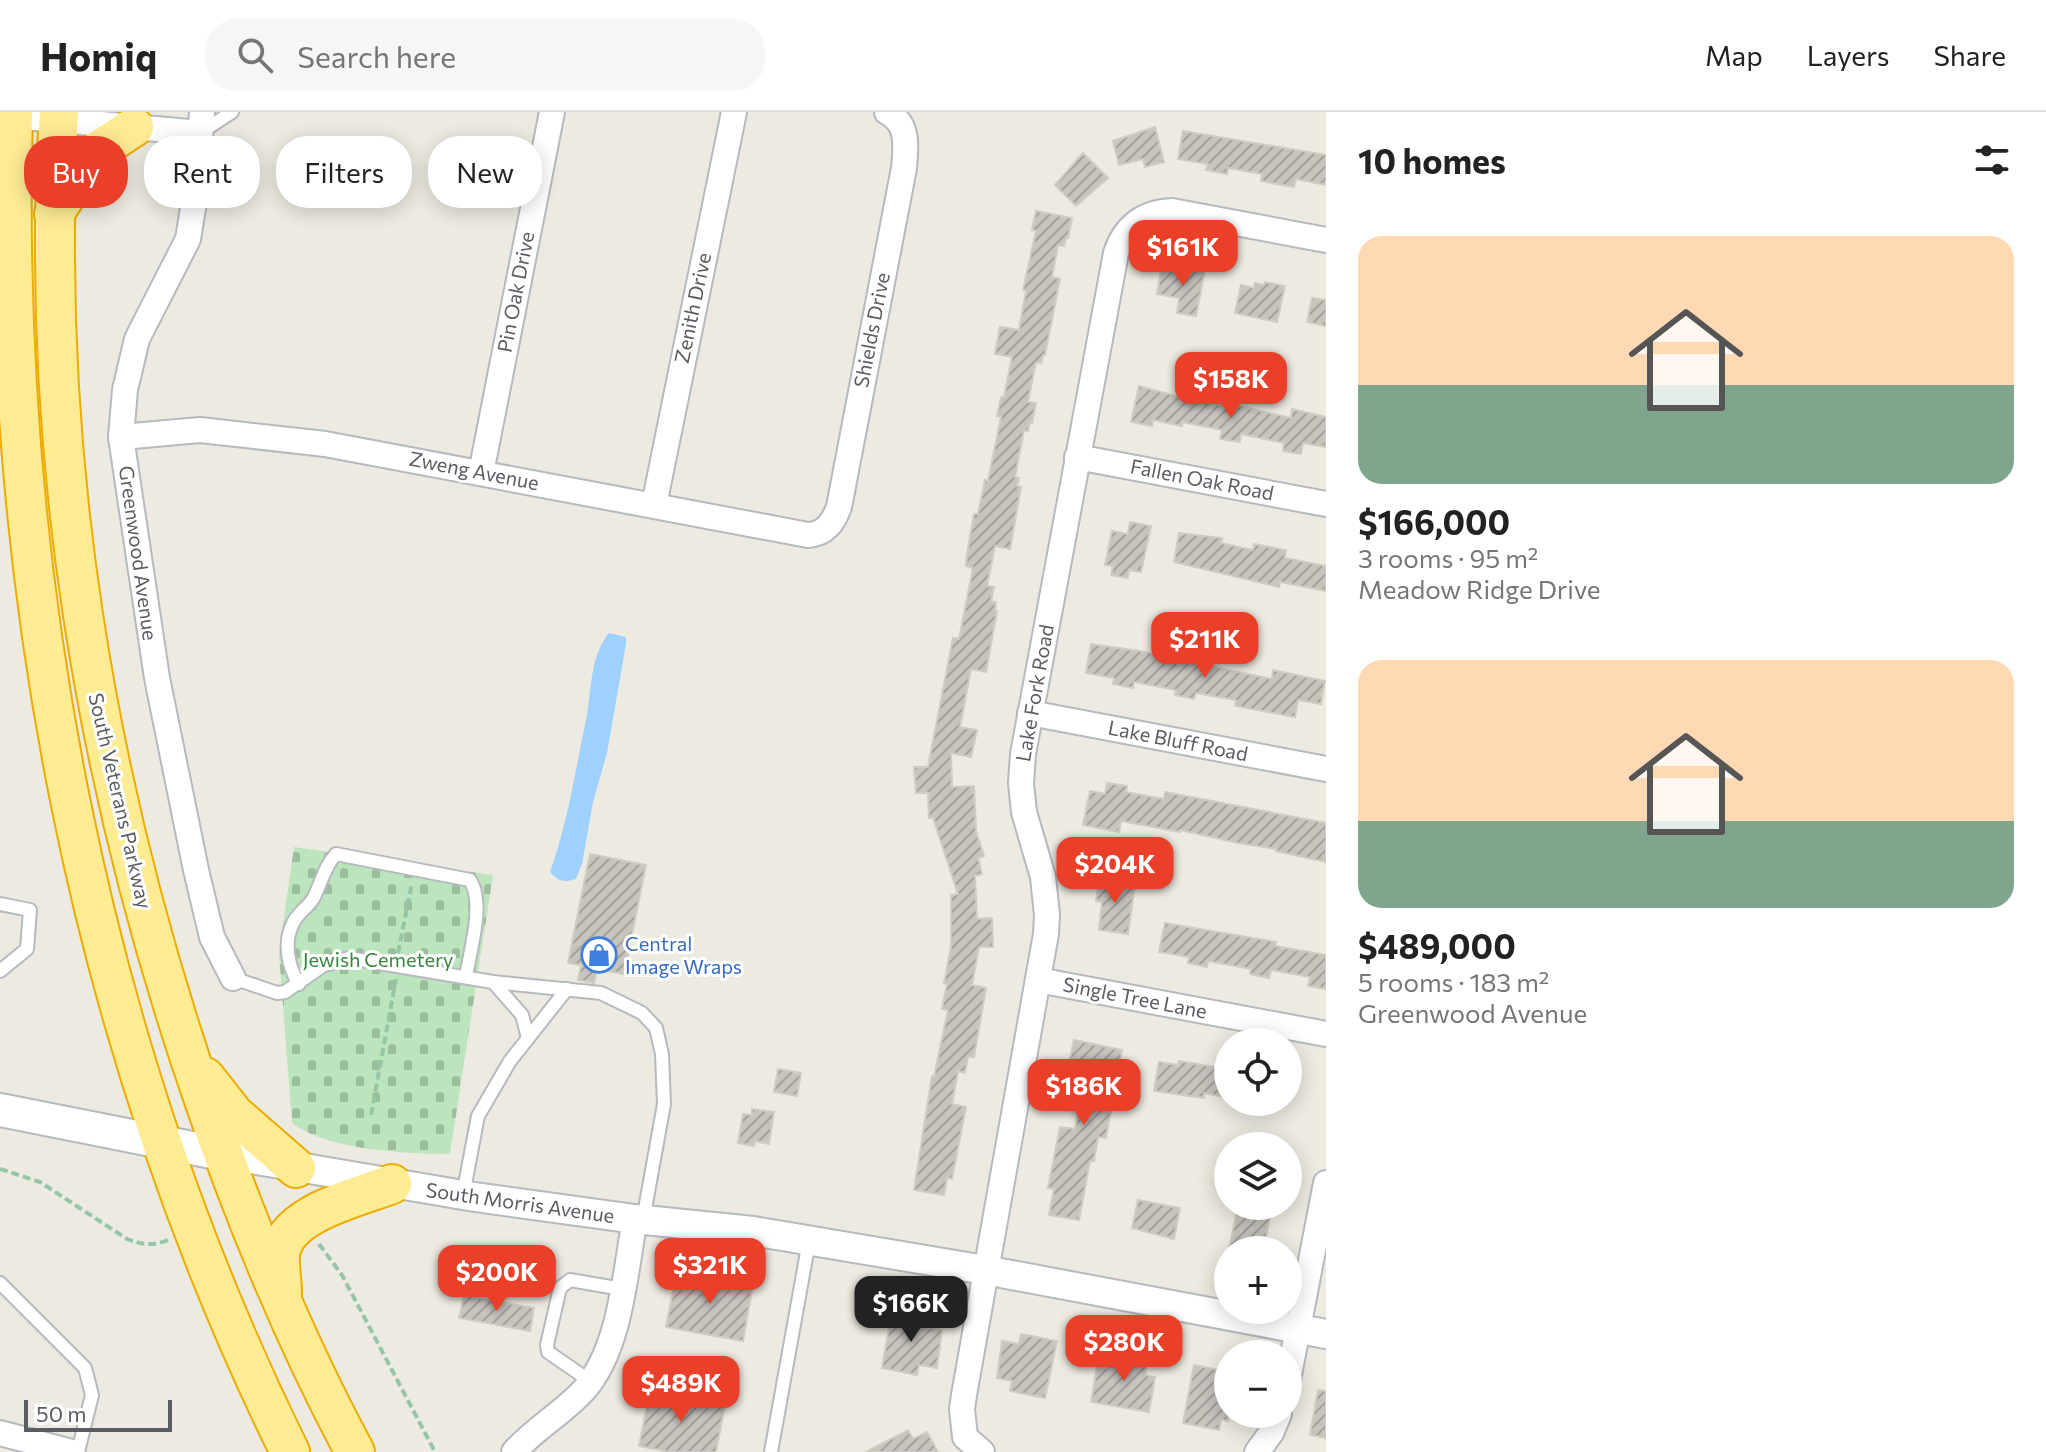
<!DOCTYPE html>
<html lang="en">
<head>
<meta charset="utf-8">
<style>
	:root { --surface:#fff; --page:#f6f6f6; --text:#222; --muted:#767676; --line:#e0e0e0; --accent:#ea3f29 }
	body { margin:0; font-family:Commissioner,sans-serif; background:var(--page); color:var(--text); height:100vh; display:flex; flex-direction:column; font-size:30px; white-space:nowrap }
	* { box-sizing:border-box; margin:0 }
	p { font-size:26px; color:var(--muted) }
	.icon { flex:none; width:44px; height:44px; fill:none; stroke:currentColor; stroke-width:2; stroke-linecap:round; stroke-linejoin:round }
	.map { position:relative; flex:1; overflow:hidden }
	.sheet { display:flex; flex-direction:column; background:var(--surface); width:720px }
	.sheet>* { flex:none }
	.top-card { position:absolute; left:24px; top:24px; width:760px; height:72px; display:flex; gap:16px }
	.controls { position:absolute; left:1214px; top:916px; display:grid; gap:16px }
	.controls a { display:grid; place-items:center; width:88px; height:88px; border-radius:50%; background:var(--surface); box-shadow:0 4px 20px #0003; font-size:40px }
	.scale { position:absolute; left:24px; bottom:20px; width:148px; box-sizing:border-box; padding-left:8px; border:4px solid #595d62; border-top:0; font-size:22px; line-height:28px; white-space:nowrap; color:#595d62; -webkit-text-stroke:6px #fff; paint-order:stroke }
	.price { position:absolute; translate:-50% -68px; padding:0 18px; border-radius:16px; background:var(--accent); color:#fff; font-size:26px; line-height:52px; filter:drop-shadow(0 2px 4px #0008) }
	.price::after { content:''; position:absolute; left:50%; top:48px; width:24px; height:18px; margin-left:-12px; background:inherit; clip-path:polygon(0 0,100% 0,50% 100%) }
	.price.current { background:#222; color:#fff }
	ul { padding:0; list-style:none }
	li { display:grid; align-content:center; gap:16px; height:424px; padding:0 32px }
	li span { display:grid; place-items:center; height:248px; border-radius:24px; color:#555 }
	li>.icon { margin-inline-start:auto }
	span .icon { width:144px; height:144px; fill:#fffc; stroke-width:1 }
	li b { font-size:34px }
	h2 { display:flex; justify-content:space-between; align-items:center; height:96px; padding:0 32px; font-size:34px }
	.chip { padding:0 28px; border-radius:32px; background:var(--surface); box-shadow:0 4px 20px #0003; font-size:28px; line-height:72px }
	.chip.current { background:var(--accent); color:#fff }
	header { display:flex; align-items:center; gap:48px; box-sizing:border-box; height:112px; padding:0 40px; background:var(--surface); border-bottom:2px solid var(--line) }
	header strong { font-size:38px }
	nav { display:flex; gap:44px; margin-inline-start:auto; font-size:28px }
	.search { width:560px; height:72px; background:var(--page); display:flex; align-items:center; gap:20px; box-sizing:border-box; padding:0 28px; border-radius:32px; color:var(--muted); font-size:30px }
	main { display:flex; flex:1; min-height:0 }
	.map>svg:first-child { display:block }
</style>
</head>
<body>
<header>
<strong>Homiq</strong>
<div class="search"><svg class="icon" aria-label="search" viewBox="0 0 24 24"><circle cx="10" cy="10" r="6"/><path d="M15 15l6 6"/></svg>Search here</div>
<nav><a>Map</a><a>Layers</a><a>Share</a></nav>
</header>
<main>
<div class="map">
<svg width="1326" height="1340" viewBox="0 0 1326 1340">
	<defs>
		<pattern id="cemetery-stones" width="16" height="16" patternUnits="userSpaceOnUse" patternTransform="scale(2)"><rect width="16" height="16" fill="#bce5be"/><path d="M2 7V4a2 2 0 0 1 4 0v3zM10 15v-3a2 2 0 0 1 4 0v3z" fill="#9cbd9e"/></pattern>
		<pattern id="building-hatch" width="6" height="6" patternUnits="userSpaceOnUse" patternTransform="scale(2)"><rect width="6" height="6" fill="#c7c4be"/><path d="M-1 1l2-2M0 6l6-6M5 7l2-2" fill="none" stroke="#a5a29e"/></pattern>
	</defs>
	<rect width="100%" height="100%" fill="#edeae1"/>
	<path fill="url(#cemetery-stones)" d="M294,735L493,763L450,1042C406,1042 327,1038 292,1011L279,841Z"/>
	<path fill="#9ed1ff" d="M609,521L626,525V532L607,641L593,690L582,752L576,767C564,771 558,769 550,760C568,710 576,655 587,603C592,574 590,545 609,521Z"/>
	<g fill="url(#building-hatch)" stroke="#d1ccbf" stroke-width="2">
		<path d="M1155,15L1164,50L1145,55L1143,47L1119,53L1113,29Z"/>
		<path d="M1183,19L1326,43V73L1296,67L1294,75L1261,69L1262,62L1228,56L1227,62L1206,58L1208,52L1178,47Z"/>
		<path d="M1083,41L1108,66L1076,94L1055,73Z"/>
		<path d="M1036,99L1072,106L1068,126L1066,125L1064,134L1058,133L1052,165L1060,167L1045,243H1043L1041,251L1036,250L1028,290L1036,291L1032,311L1030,310L1028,319L1024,318L1015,365L1019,366L1017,374L1021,375L1010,437L995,434L987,474L994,475L991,489L996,490L995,499H997L986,560L971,557L960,615L977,618L971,645L951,641L952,675L974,674L976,719L984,744L978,746L982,762L975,764L977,807L992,806L993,835H979L972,873L986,876L974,945L968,944L965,961L958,959L952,992L966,995L952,1067L947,1066L944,1083L914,1078L932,964L934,965L948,898L942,897L947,872L944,871L951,835V783L958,782L933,706H929L928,681H916L914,655H928L953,526L959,527L973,456L966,454L967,442L974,402H978L985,368L988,369L1001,305L997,304L1001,285H1004L1012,245L995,242L1000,215L1019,218L1026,179L1023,178L1036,119L1032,118Z"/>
		<path d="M1167,154L1205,158L1196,204L1177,201L1179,186L1157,182L1161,158L1166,159Z"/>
		<path d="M1265,170L1285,174L1277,210L1235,201L1241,173L1254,176L1255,171L1264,173Z"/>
		<path d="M1312,186L1326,188V214L1307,210Z"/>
		<path d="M1139,274L1187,287L1226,294L1227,291L1291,306L1292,297L1326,305V335L1303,331L1301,342L1283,339L1284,331L1241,322L1240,330L1220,327L1222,318L1182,310V314L1153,308L1152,314L1131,310Z"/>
		<path d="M1130,410L1151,414L1141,460L1129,458L1128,466L1111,463L1113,454L1105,453L1112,419L1128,422Z"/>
		<path d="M1179,421L1222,426L1221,431L1253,438L1254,432L1286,438L1285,446L1326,454V479L1280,470L1279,475L1174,450Z"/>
		<path d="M1091,532L1140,539L1272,567L1273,558L1325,569L1321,592L1298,588L1295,605L1235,594L1236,588L1196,581L1194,587L1175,583L1176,578L1134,570L1133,576L1113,572L1114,566L1086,561Z"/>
		<path d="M1107,671L1127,674L1126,680L1164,687L1165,680L1326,711V750L1276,739L1277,737L1238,731L1180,718V720L1121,709L1119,720L1083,713L1090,679L1105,682Z"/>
		<path d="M590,742L646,753L624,862L597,857L594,871L578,868L581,853L568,851Z"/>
		<path d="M1099,767L1135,772L1128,822L1099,818L1102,790L1096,789Z"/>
		<path d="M1165,811L1276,830L1275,834L1326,843V877L1308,874L1310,865L1271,858L1269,866L1250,862L1251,857L1208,849L1207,855L1188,851L1189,845L1159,840Z"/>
		<path d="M1074,928L1122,938L1106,1026L1098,1025L1094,1049H1090L1079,1108L1049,1103L1054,1077L1048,1076L1060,1015L1075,1017L1083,974L1078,973L1082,953L1069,951Z"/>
		<path d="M1179,949L1228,957V986L1204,981V986L1154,979L1159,950L1178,953Z"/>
		<path d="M778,957L801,961L797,984L774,980Z"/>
		<path d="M752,997L774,1000L769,1032L755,1029L754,1034L738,1031L743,1002L752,1003Z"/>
		<path d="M1138,1088L1180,1096L1174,1127L1132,1116Z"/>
		<path d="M1238,1094H1272L1266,1126L1261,1125L1259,1138L1229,1136Z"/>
		<path d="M677,1158L753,1172L743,1229L666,1215Z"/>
		<path d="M464,1183L534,1196L530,1219L459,1206Z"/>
		<path d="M892,1198L928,1205L926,1215L942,1218L937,1256L919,1253L917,1263L882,1256Z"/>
		<path d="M1021,1222L1057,1229L1045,1286L1010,1279L1012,1269L997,1266L1002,1229L1019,1232Z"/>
		<path d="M1110,1240L1148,1245L1145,1263L1155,1265L1149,1300L1091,1290L1097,1254L1107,1256Z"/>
		<path d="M1194,1253L1228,1260V1309L1221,1307L1219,1318L1183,1311Z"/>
		<path d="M650,1278L725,1293L716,1340H669L639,1334Z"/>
		<path d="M1318,1278L1326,1279V1326L1310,1323Z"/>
		<path d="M908,1318L913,1327L927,1320L938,1340H866Z"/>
	</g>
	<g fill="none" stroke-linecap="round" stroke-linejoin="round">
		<defs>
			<g id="service">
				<path d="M200,21L232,0"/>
				<path d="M0,792L30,798L27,837L0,859"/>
				<path d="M233,866L277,881L285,880L324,853L349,846L493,870L601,881L642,901L656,916L662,942L664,992L643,1108"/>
				<path d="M493,870L522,903L528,926"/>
				<path d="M299,872C288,855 283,830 293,811C297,802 307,796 313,787C321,772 324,755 336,742L470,768C485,791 470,838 466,865"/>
				<path d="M463,1083L478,1004L510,949L567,877"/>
				<path d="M0,1171L85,1256L92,1283L78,1340"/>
				<path d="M590,1269L548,1240L547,1233L560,1176L570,1168L622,1177"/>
				<path d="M771,1340L809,1129"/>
			</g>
			<g id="minor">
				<path d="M202,0L197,72L188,127L137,227L125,278L121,325L157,566L196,758L212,825L233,866"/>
				<path d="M13,4L200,21"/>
				<path d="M121,325L200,318L325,332L808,423C825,422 833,411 839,395L904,56C906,33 909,12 887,0"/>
				<path d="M1077,345L1326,392"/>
				<path d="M481,361L552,0"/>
				<path d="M654,393L734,0"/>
				<path d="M1030,601L1326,657"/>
				<path d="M1038,868L1326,922"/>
				<path d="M1288,1268L1326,1071"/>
				<path d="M0,1321L72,1340"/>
				<path d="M514,1340C534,1317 563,1301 584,1278C621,1236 625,1160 635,1107"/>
				<path d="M982,1340L965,1325L962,1297L964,1283L1046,822L1047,803L1043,765L1024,700L1021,671L1023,642L1116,141C1125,114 1144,100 1172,99L1326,128"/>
				<path d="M1257,1340L1271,1321L1279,1302"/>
			</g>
			<path id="tertiary" d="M222,1042L475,1085L635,1107L753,1119L985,1158L1326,1222"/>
			<path id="secondary" d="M0,998L222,1042"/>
			<g id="trunk">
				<path d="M13,0C0,461 86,927 290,1340"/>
				<path d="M59,0C39,336 94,671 204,988C246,1109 294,1227 355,1340"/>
				<path d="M54,102L93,42L134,15"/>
				<path d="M205,965L234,1002L296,1056"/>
				<path d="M282,1180C282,1168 279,1155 280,1143C284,1101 359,1085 392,1072"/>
			</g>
		</defs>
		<use href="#service" stroke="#b6b9be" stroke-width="16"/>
		<use href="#minor" stroke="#b6b9be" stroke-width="28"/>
		<use href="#tertiary" stroke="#b6b9be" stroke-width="32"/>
		<use href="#secondary" stroke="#b6bac0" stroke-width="36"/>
		<use href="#trunk" stroke="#edac00" stroke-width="42"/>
		<g stroke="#95c6a5" stroke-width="4" stroke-dasharray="8 4" stroke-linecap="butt">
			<path d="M398,841L412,771"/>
			<path d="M371,1003L396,867"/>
			<path d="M0,1057L40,1070L127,1127C143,1133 153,1134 168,1128"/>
			<path d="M319,1132L342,1163L435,1340"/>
		</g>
		<use href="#service" stroke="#fff" stroke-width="12"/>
		<use href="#minor" stroke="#fff" stroke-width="24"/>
		<use href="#tertiary" stroke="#fff" stroke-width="28"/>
		<use href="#secondary" stroke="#fff" stroke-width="32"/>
		<use href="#trunk" stroke="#feec94" stroke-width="38"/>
	</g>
	<defs>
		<symbol id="shop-ring" viewBox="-11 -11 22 22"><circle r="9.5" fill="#fff" stroke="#3f7fe0" stroke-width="1.5"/><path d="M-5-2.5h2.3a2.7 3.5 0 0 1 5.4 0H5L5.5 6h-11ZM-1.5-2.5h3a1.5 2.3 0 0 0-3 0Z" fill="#3f7fe0"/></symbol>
	</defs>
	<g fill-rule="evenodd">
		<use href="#shop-ring" x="579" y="823" width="40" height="40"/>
	</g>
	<g text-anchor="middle" stroke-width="6" stroke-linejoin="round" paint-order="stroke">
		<g font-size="20" fill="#595d62" stroke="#fff">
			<text transform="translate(516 180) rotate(-79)" y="7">Pin Oak Drive</text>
			<text transform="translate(693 196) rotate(-78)" y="7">Zenith Drive</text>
			<text transform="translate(872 218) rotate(-79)" y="7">Shields Drive</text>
			<text transform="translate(474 359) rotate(11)" y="7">Zweng Avenue</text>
			<text transform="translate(1202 368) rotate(11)" y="7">Fallen Oak Road</text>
			<text transform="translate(138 441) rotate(82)" y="7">Greenwood Avenue</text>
			<text transform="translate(1035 581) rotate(-80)" y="7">Lake Fork Road</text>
			<text transform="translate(1178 629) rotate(11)" y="7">Lake Bluff Road</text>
			<text transform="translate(120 689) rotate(77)" y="7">South Veterans Parkway</text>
			<text transform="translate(1135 886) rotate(11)" y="7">Single Tree Lane</text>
			<text transform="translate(520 1091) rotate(8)" y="7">South Morris Avenue</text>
		</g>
		<g font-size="20" fill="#366cbe" stroke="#fff" text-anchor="start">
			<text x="625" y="839">Central<tspan x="625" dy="23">Image Wraps</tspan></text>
		</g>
		<g font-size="20" fill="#34863b" stroke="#fff">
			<text x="378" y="855">Jewish Cemetery</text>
		</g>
	</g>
</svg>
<div class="controls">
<a><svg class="icon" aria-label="locate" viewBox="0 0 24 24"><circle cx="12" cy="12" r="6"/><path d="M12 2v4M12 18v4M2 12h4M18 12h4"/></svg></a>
<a><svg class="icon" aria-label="layers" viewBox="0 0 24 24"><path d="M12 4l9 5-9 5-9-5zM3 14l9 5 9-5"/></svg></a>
<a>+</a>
<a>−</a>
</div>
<div class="scale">50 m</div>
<b class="price" style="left:1183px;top:176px">$161K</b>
<b class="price" style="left:1231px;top:308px">$158K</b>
<b class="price" style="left:1205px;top:568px">$211K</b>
<b class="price" style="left:1115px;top:793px">$204K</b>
<b class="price" style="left:1084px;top:1015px">$186K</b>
<b class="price" style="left:710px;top:1194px">$321K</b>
<b class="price" style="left:497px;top:1201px">$200K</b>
<b class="price current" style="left:911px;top:1232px">$166K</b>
<b class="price" style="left:1124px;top:1271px">$280K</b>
<b class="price" style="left:681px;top:1312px">$489K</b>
<div class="top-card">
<a class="chip current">Buy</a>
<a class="chip">Rent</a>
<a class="chip">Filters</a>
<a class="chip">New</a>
</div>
</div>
<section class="sheet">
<h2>10 homes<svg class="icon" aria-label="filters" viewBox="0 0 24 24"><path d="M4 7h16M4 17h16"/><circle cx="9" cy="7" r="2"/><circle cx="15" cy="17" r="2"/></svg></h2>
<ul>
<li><span style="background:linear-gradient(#ffd9b3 60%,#7fa58c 0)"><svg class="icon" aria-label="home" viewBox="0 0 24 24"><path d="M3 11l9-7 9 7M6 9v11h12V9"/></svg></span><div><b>$166,000</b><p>3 rooms · 95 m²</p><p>Meadow Ridge Drive</p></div></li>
<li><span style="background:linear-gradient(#ffd9b3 65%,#7fa58c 0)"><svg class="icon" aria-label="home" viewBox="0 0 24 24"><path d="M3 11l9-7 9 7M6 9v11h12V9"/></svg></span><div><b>$489,000</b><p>5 rooms · 183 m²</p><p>Greenwood Avenue</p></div></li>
</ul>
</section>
</main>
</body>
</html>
